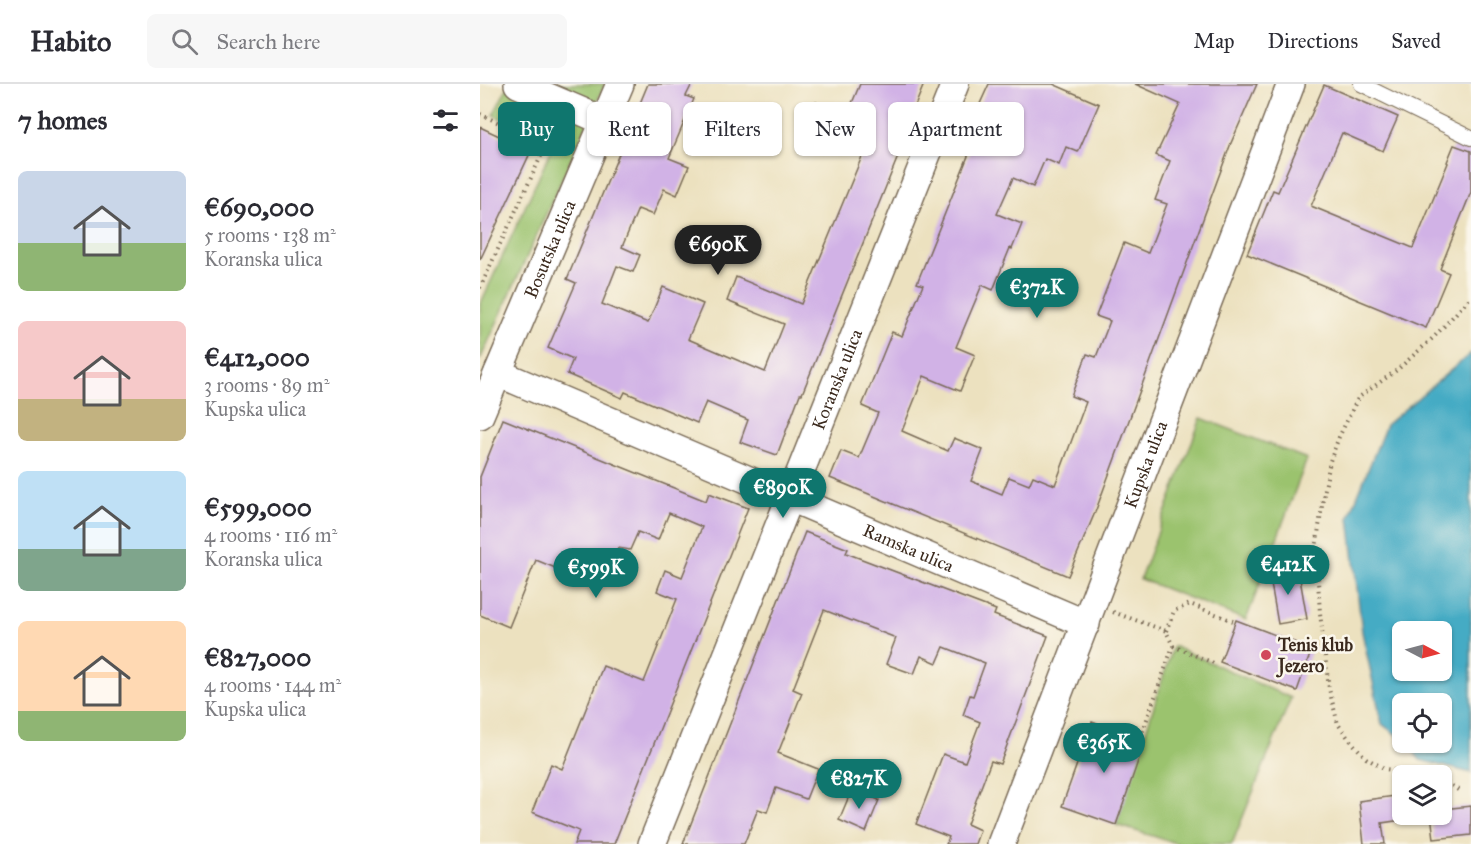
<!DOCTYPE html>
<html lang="en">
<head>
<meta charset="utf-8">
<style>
	:root { --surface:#fff; --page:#f7f7f7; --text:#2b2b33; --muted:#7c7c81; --line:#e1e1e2; --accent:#0f766e }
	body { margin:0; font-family:"IM FELL Great Primer",serif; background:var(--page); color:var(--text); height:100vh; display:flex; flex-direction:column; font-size:22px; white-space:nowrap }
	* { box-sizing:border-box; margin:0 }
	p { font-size:20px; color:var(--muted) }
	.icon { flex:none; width:33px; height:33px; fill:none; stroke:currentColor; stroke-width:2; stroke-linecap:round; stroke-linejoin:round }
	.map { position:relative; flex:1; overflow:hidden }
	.sheet { display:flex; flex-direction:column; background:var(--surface); width:480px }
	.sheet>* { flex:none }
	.hud { position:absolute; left:18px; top:18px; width:570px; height:54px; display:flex; gap:12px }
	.needle { width:39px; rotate:96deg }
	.tools { position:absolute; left:912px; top:537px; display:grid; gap:12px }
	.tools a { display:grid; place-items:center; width:60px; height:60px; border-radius:9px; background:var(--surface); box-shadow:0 2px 4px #0004; font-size:30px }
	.price { position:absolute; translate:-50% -51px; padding:0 14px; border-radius:21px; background:var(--accent); color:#fff; font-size:20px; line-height:39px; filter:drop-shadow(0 2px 3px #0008) }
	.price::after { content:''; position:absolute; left:50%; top:36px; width:18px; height:14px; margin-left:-9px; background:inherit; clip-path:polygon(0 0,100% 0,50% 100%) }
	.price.on { background:#222; color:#fff }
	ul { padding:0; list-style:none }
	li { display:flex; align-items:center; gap:18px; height:150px; padding:0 18px }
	li span { display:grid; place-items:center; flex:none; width:168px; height:120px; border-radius:9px; color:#555 }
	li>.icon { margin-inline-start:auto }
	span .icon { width:72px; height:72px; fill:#fffc; stroke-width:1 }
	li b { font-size:26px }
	h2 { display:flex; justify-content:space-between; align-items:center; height:72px; padding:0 18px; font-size:26px }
	.chip { padding:0 21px; border-radius:9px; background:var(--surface); box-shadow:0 2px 4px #0004; font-size:21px; line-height:54px }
	.chip.on { background:var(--accent); color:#fff }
	header { display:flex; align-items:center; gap:36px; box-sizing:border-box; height:84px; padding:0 30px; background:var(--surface); border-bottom:2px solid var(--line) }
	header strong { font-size:28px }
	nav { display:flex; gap:33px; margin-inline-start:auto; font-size:21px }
	.search { width:420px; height:54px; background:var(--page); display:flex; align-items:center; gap:15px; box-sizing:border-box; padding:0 21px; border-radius:9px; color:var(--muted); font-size:22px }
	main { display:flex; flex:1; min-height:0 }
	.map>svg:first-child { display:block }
</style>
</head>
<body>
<header>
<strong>Habito</strong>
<div class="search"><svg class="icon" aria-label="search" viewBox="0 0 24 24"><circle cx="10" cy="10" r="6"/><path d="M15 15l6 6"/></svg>Search here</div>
<nav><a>Map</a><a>Directions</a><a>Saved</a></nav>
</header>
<main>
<section class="sheet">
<h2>7 homes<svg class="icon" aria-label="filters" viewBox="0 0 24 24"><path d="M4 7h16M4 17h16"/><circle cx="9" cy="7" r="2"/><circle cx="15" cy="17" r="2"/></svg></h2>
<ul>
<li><span style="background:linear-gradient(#c9d6e8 60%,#8fb573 0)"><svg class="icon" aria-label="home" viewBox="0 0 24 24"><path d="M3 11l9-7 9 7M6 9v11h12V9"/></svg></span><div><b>€690,000</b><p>5 rooms · 138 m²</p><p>Koranska ulica</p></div></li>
<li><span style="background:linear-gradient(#f6c9c9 65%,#c2b280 0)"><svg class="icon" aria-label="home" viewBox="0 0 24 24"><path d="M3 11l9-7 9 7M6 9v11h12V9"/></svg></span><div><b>€412,000</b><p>3 rooms · 89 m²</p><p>Kupska ulica</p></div></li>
<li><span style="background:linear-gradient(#bfe0f5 65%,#7fa58c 0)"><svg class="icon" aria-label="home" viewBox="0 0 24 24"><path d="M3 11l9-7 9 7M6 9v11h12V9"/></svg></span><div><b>€599,000</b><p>4 rooms · 116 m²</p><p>Koranska ulica</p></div></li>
<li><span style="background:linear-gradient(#ffd9b3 75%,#8fb573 0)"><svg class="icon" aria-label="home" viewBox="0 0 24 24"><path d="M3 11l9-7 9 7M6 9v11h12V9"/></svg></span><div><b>€827,000</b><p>4 rooms · 144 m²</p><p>Kupska ulica</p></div></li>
</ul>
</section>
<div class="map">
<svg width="991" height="760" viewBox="0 0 991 760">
	<rect width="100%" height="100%" fill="#fbf7ec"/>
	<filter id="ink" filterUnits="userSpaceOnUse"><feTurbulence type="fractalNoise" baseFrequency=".0167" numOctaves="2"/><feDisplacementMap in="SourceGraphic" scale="12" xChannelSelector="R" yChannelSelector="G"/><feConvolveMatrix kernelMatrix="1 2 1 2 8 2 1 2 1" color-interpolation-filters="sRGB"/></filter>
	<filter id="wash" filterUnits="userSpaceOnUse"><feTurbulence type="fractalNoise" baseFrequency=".008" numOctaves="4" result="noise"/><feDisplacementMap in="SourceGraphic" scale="24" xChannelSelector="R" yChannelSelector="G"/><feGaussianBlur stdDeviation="1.35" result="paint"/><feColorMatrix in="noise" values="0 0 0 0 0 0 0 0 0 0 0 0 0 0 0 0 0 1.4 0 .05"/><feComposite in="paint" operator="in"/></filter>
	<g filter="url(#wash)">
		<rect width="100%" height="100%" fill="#ece1bf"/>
		<g fill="#9bc36e" stroke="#6b7646" stroke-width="1.5">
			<path d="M29,0H125L0,276V221L74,60L13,31Z"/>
			<path d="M721,334L827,375L766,536L660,495Z"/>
			<path d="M693,562L811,614L752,760H699L636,741Z"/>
		</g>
		<path fill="#44abc4" stroke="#406a71" stroke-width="1.5" fill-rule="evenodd" d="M991,269V689L940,676L927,659L962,658V620H922V655L902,640L882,548L869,433L906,341ZM922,548H962V586H922Z"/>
		<g id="blocks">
			<g fill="#d1b2e6">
				<path d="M168,0H212L206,12L214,15L189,74L209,82L197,111L184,105L173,131L158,125L142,163L160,171L153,188L137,182L122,220L168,239L183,203L223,220L208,255L285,288L304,240L247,217L256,193L321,220L388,58L329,34L336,18L367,31L380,0H444L431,32L434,33L322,310H320L297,371L260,358L268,336L226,318L217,339L145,308L142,314L87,290L93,275L68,264L96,199L87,195Z"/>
				<path d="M509,0H573L619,20L598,68L586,63L579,81L565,75L553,103L533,94L517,130L542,140L532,165L530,164L513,206L502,201L476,263L495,271L480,307L444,292L422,347L468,367L474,354L503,366L491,397L522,410L529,393L549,401L553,392L575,401L606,318L591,312L607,270L616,273L630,237L616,232L644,159L668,169L687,120L675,116L690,77L676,71L700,20L655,0H777L751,59L616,426L588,492L350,394L361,367L379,374L398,329L382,322L412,248L422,252L443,201L437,199L490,67L488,66L497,48L489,44Z"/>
				<path d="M844,1L918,33L903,67L862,49L831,122L933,164L968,79L967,78L974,61L991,67V108L960,185L969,189L946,244L767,170L793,106L798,108Z"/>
				<path d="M0,43L51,67L0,176Z"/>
				<path d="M23,335L226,417L229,409L268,424L134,760H94L99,747L52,728L71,680L82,685L123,582L164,598L197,515L177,507L185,486L202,493L222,443L189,429L178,456L158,448L150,466L138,464L122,503L56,476L29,543L0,531V393Z"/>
				<path d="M325,448L368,465L366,469L516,526L514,531L568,552L520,680L511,677L487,740L500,746L495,760H466L469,753L436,740L463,670L485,678L500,638L483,631L490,611L493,612L505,579L464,563L457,579L441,572L434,590L406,580L416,554L344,526L313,605L322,609L298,669L338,685L326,715L296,704L287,728L278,725L264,760H203Z"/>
				<path d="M818,483L827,535L798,540L789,488Z"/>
				<path d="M756,536L832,565L817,607L740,578Z"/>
				<path d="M612,638L665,657L636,741L582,722Z"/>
				<path d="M372,705L399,716L386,748L359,736Z"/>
				<path d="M922,711V736L902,739L905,760H884L879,717Z"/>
				<path d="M991,722V751L954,755L951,730H962V725Z"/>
			</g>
		</g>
	</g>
	<g filter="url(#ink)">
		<use href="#blocks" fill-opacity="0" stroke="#796a56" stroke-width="1.5"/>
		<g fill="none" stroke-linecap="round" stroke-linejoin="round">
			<defs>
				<path id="lane" d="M881,0L991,54"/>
				<g id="street">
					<path d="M38,0L124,37"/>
					<path id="s1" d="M18,289L606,540"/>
					<path id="s2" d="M0,331L140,0"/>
					<path id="s3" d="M172,760L475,0"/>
					<path id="s4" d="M521,760L811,0"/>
				</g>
			</defs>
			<use href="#lane" stroke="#796a56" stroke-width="16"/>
			<use href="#street" stroke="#796a56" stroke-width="30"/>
			<g stroke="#796a56" stroke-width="4" stroke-dasharray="1.5 4.5" stroke-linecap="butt">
				<path d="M0,30L66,61"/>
				<path d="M0,204L75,42"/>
				<path d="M633,528L686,547L693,562L660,655"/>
				<path d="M686,547L694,527L710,520L753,537"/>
				<path d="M693,562L736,580"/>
				<path d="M950,692L905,685L886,674L869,655L858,640L849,605L840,529L836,464L843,415L850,377L859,353L878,314L917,286L954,253L991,213"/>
				<path d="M962,695L978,706"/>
			</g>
			<use href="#lane" stroke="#fff" stroke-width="14"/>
			<use href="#street" stroke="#fff" stroke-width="27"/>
		</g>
	</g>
	<circle fill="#d1495b" stroke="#fbf7ec" stroke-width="2" cx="786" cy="571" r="6"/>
	<g text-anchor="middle" stroke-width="5" stroke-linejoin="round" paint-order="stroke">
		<g font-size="18" fill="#3b2a1e" stroke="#fbf7ec">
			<text dy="6" stroke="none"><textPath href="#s2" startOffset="180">Bosutska ulica</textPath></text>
			<text dy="6" stroke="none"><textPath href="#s3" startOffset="500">Koranska ulica</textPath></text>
			<text dy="6" stroke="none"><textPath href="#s4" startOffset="406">Kupska ulica</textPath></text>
			<text dy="6" stroke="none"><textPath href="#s1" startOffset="446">Ramska ulica</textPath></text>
		</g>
		<g font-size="18" font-weight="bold" fill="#3b2a1e" stroke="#fbf7ec" text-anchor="start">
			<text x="798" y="567">Tenis klub<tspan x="798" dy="21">Jezero</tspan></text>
		</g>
	</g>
</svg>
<div class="tools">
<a><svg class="needle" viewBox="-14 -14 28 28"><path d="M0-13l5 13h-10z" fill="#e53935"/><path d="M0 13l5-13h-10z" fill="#7c7c81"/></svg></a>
<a><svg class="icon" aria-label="locate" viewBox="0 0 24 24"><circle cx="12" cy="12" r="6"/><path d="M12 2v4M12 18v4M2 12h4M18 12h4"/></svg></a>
<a><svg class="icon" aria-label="layers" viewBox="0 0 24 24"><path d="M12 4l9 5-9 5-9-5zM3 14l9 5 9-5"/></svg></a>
</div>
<b class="price on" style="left:238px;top:192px">€690K</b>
<b class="price" style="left:557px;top:235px">€372K</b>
<b class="price" style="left:303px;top:435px">€890K</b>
<b class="price" style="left:808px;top:512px">€412K</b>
<b class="price" style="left:116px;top:515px">€599K</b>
<b class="price" style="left:624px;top:690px">€365K</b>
<b class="price" style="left:379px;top:726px">€827K</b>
<div class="hud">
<a class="chip on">Buy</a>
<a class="chip">Rent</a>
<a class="chip">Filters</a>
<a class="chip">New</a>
<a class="chip">Apartment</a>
</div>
</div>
</main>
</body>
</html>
